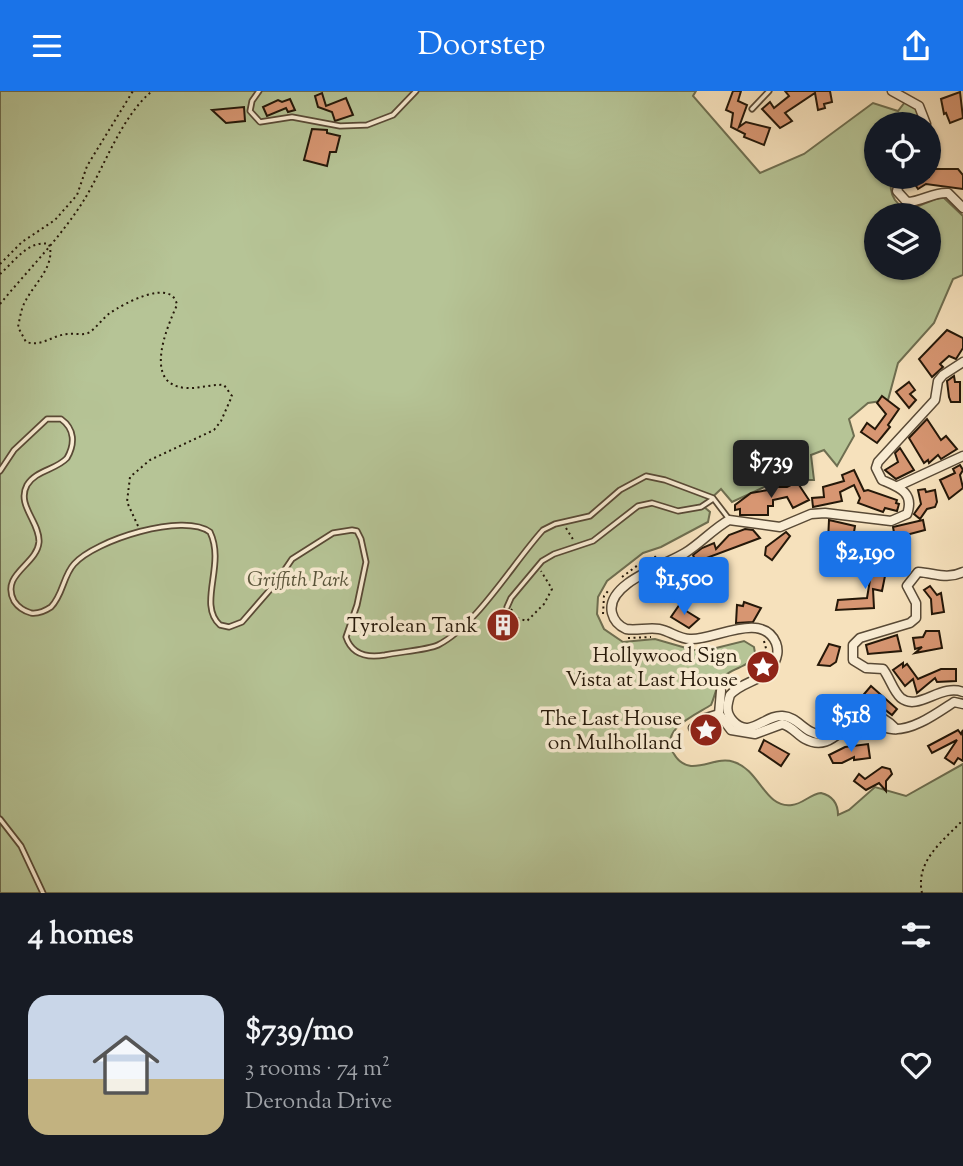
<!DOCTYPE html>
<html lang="en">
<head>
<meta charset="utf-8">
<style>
	:root { --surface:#171b24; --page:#20242c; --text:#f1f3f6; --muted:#9ea1a6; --accent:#1a73e8 }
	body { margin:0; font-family:"Sorts Mill Goudy",serif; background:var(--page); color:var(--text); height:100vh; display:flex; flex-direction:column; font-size:26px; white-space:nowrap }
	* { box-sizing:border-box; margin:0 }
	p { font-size:23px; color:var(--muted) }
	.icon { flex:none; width:38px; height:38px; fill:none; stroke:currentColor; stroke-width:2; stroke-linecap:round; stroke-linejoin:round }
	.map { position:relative; height:802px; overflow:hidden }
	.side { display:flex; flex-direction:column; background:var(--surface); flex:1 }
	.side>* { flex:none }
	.controls { position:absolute; left:864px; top:21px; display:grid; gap:14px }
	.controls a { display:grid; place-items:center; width:77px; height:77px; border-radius:50%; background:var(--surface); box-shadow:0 2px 5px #0004; font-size:35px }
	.price { position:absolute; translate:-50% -60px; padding:0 16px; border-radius:7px; background:var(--accent); color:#fff; font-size:23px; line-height:46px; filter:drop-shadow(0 2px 4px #0008) }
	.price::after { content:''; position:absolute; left:50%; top:42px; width:21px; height:16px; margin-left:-10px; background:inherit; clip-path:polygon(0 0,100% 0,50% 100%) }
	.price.selected { background:#222; color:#fff }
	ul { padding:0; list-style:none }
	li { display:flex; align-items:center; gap:21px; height:175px; padding:0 28px }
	li span { display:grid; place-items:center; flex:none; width:196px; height:140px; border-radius:21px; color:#555 }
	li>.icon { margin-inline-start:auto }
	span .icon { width:84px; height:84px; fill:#fffc; stroke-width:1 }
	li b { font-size:30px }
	h2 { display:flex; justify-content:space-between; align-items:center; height:84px; padding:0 28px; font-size:30px }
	header { display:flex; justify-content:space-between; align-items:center; height:91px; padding:0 28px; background:var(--accent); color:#fff; font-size:32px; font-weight:600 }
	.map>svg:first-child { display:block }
</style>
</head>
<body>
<header><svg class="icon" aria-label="menu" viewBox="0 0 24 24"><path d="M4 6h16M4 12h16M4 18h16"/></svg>Doorstep<svg class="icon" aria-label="share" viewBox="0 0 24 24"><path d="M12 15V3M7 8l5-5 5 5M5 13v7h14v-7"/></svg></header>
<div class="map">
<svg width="963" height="802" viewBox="0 0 963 802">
	<rect width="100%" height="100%" fill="#f6e1bc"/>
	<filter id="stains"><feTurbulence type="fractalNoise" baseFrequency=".00286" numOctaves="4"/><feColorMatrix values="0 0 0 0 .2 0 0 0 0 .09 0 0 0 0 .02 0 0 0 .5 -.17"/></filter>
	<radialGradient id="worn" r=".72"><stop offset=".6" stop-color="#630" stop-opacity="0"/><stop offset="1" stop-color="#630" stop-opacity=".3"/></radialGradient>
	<path fill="#b6c496" stroke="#6e6e50" stroke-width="2" fill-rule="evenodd" d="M0,0H696L693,5L760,82L804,63L873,12L898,20L905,11L916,18L921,33H877V86H892C890,95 890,101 895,109C910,129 927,106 944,107L963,125V184L953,188L934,232L898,272L888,309L868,312L849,328L854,345L837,375L824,359L811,364L814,389H779L732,411L721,398L703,415L710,421L708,431L661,456L643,462L607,490L598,506L597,523L604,538L623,551L655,548L693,559H708L744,550L754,556L755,562C750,576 738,575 727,583C716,591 716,603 711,614C695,624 658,639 674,663C678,670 684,674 691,675C706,676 719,666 734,671C760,679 765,718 792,714C803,713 810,703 821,702C833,705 838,712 838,724L849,719L875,696L906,705L963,673V802H0ZM877,124H929V177H877Z"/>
	<g fill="#d79672" stroke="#251809" stroke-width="2">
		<path d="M733,0H741L738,10L747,14L739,36L746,31L770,37L764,54L744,46L745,43L731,36L733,22L726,19Z"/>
		<path d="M785,0H830L832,11L824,13L825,17L818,19L815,2L785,22L792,30L780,37L762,18L770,11L774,17L789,5Z"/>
		<path d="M960,1L963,27L950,32L946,22L944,23L941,8Z"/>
		<path d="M322,2L326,15L346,7L353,24L335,30L332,21L318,16L315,5Z"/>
		<path d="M290,8L295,19L288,21L286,17L267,25L263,16L278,9L282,11Z"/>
		<path d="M244,16L245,30L226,32L212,19Z"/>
		<path d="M312,38L327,39V42L340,45L336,61H330L327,75L304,69Z"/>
		<path d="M929,69L934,78H958L963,84V98L926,93L918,98L912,89L929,86Z"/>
		<path d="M947,239L963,247V257L956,268L949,265L940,273L943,276L932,286L919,268Z"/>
		<path d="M954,285L955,291H960V311H951L949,306L947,290Z"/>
		<path d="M909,291L915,299L910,303L916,309L909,317L896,301Z"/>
		<path d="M882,305L899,318L888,334L890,336L877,352L861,341L867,332L875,338L886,323L877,312Z"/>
		<path d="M927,328L941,349L946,345L957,358L941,368L938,364L929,372L928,369L924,372L909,347Z"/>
		<path d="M900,357L914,379L896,388L885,379L898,371L895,362Z"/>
		<path d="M960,374L963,379L960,384L963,397L949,408L940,389L955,382L953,378Z"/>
		<path d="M854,379L864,400L868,399L897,409L896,412L899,413L897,420L885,417L883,421L858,412L860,407L854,394L840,401L842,410L813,416L812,407L824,406L823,396L844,390L842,384Z"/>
		<path d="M797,391L809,409L793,417L787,406L773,409V415H768V424H740V418L735,419V414L751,402L768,399L777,393L779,396H787Z"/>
		<path d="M925,398L926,401L935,399L937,411L935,416L927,418L920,428L914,423L921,413L918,399Z"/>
		<path d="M829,429L855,435L852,453L828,450Z"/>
		<path d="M923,429L925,439L895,447L893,436Z"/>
		<path d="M745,438L753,439L760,447L696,471L693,464L702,457L714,452L716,458L729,444Z"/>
		<path d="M786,441L790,445L772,469L765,464L766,456Z"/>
		<path d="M688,468L695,486L668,495L662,481Z"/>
		<path d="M863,476L886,480L882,500L873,498L874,517L836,519L838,509L867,507L870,489L861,487Z"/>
		<path d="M930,495L937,504L941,502L944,521L932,523L931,508L924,499Z"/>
		<path d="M682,510L683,518L699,528L689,537L671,526Z"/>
		<path d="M744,511L761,517L753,531L736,532L737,514L743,515Z"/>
		<circle cx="503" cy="533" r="12"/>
		<path d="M926,540H939L942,557L915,562L922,556L915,558L913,547L923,546Z"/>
		<path d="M897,544L901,560L868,563L866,554Z"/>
		<path d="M829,553L840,556L836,571L830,575L818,574Z"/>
		<path d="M903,572V576L907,573L918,588L941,578H956V590L937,591L935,587L917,602L913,588L905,595L893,579Z"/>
		<path d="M871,595L897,618L892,624L871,608L866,614L859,609Z"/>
		<path d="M958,639L961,643L963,639V670L958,667L954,673L945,667L957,649L932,662L928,655Z"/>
		<path d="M764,649L789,663L781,675L759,660Z"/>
		<path d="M868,653L870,667L854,669V666L842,672H833L829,664L845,656Z"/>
		<path d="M882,676L890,678L892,683L886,690V700L879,692L866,699L854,690L859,683L865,688Z"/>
	</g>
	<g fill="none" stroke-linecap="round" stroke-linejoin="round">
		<defs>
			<g id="service">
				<path d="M259,0L252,10L250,20L260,31L292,26L340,35L367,34L393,24L416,0"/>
				<path d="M752,18L769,0"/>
				<path d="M0,380L14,359L47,328H61C75,338 75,353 67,367C56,379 36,379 27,394C16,414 40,431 39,451C37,474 0,483 14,510C18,516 24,520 31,522C39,523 45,520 51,516C63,504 63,485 74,473C95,449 184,421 210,441C226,474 197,513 220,534L229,536L242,531L275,493L292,468L333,442L352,439L357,440L361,448L366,471L357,514L346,546C352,564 368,567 385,564C398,561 428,559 438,554C477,534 513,472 543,439L555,433L590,425L620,399L646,385L665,389L713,407L729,428"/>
				<path d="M507,516L511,507L542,470L554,463L593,450L638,415L652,412L678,420L701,416L713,408"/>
				<path d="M0,728L21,755L43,802"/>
			</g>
			<g id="minor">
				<path d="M892,0L919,15L926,33"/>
				<path d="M901,86L897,100L907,111C922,111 932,101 948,102L963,117"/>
				<path d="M898,395L963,365"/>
				<path d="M963,481C946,489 935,482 918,481L907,495L916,512V527L910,532L860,547L853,554V569L866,577L883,578C890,587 893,600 901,607C918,621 941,592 963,601"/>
				<path d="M721,600L719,623L731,639L755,643L782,633C792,635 796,643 805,648C829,661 840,637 859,629C871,629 880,637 892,638C913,640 937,622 954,611L963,613"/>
				<path d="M693,637L706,627L719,623"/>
				<path d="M896,638C881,621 859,617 840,631C834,636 829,641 822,644C805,643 798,626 783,625C765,623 750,649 733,630C725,621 727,614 730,604C742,590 765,590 774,573C777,566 779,560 776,552C762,519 713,550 690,548C679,548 670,540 659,538C648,536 637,540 626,538C619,535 614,530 612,522C605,492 666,474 685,462C701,452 713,438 729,429L780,436L811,423L825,422L891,430L907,423C915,401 898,396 882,389L876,377L878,371L935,309L938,290L943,284L963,271"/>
			</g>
		</defs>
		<use href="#service" stroke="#594a36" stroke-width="7"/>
		<use href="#minor" stroke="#594a36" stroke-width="11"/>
		<g stroke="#251809" stroke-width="2" stroke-dasharray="2 3.5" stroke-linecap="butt">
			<path d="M0,173L22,151L55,129L77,104L87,75L133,0"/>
			<path d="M0,183C15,170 28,149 49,153C56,174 35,192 26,209C21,217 20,227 18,236L26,251C43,256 52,244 68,243C75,242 84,245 90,241C97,236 103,227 110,222C123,213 172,186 177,214C167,236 142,294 186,297C199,298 211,293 224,294L232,305L221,330L214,339L150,369L130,386L127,411L138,435"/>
			<path d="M0,213C28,179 61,146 84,109C105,75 121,26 152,0"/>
			<path d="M566,437L574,450"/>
			<path d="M622,486L646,468L659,465"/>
			<path d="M511,518L517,527L527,530L544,513L552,498L541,480"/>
			<path d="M603,523L604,505L608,500"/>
			<path d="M628,547L651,546"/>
			<path d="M764,550L768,565"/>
			<path d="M748,582L766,569"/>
			<path d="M726,594L737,588"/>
			<path d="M922,802C915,770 943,750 963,729"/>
		</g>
		<use href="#service" stroke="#f9ecd3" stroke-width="3.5"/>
		<use href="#minor" stroke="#f9ecd3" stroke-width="8"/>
	</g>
	<defs>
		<symbol id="building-disc" viewBox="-11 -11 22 22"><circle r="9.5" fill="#8f2418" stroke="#f9ecd3"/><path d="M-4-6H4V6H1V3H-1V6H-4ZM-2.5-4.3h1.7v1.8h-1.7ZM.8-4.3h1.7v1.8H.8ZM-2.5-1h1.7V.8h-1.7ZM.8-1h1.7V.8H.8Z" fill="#fff"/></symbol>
		<symbol id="sight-disc" viewBox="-11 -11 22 22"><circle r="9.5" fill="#8f2418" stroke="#f9ecd3"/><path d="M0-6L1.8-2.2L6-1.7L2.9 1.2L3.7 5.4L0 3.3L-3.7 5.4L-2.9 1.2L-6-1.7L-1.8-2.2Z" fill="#fff"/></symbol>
	</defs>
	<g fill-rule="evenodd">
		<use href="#building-disc" x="484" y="515" width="38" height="38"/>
		<use href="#sight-disc" x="744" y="557" width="38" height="38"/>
		<use href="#sight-disc" x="687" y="620" width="38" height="38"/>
	</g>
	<g text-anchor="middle" stroke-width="7" stroke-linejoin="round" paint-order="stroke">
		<g font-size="21" font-style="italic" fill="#58543a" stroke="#f9ecd3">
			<text x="298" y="495">Griffith Park</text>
		</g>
		<g font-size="21" fill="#251809" stroke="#f9ecd3" text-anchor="end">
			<text x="478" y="541">Tyrolean Tank</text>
			<text x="738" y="571">Hollywood Sign<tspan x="738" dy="24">Vista at Last House</tspan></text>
			<text x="682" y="634">The Last House<tspan x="682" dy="24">on Mulholland</tspan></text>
		</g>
	</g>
	<rect width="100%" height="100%" filter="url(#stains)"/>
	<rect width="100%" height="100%" fill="url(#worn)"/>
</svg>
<div class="controls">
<a><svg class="icon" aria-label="locate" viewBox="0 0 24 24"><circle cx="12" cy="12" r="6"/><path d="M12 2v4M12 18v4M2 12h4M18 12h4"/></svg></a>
<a><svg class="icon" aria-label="layers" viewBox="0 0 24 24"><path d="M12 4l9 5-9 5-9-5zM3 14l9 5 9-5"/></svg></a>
</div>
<b class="price selected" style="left:771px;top:409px">$739</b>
<b class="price" style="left:865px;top:500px">$2,190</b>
<b class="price" style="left:684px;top:526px">$1,500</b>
<b class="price" style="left:851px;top:663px">$518</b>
</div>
<section class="side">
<h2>4 homes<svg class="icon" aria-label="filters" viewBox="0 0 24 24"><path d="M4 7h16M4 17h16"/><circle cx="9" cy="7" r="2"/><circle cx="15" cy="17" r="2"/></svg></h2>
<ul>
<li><span style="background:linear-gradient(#c9d6e8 60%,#c2b280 0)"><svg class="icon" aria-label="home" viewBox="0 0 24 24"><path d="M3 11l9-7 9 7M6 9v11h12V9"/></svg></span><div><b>$739/mo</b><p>3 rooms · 74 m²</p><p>Deronda Drive</p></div><svg class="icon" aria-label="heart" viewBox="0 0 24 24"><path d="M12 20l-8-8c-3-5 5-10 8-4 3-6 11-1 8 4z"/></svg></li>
</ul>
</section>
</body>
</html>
